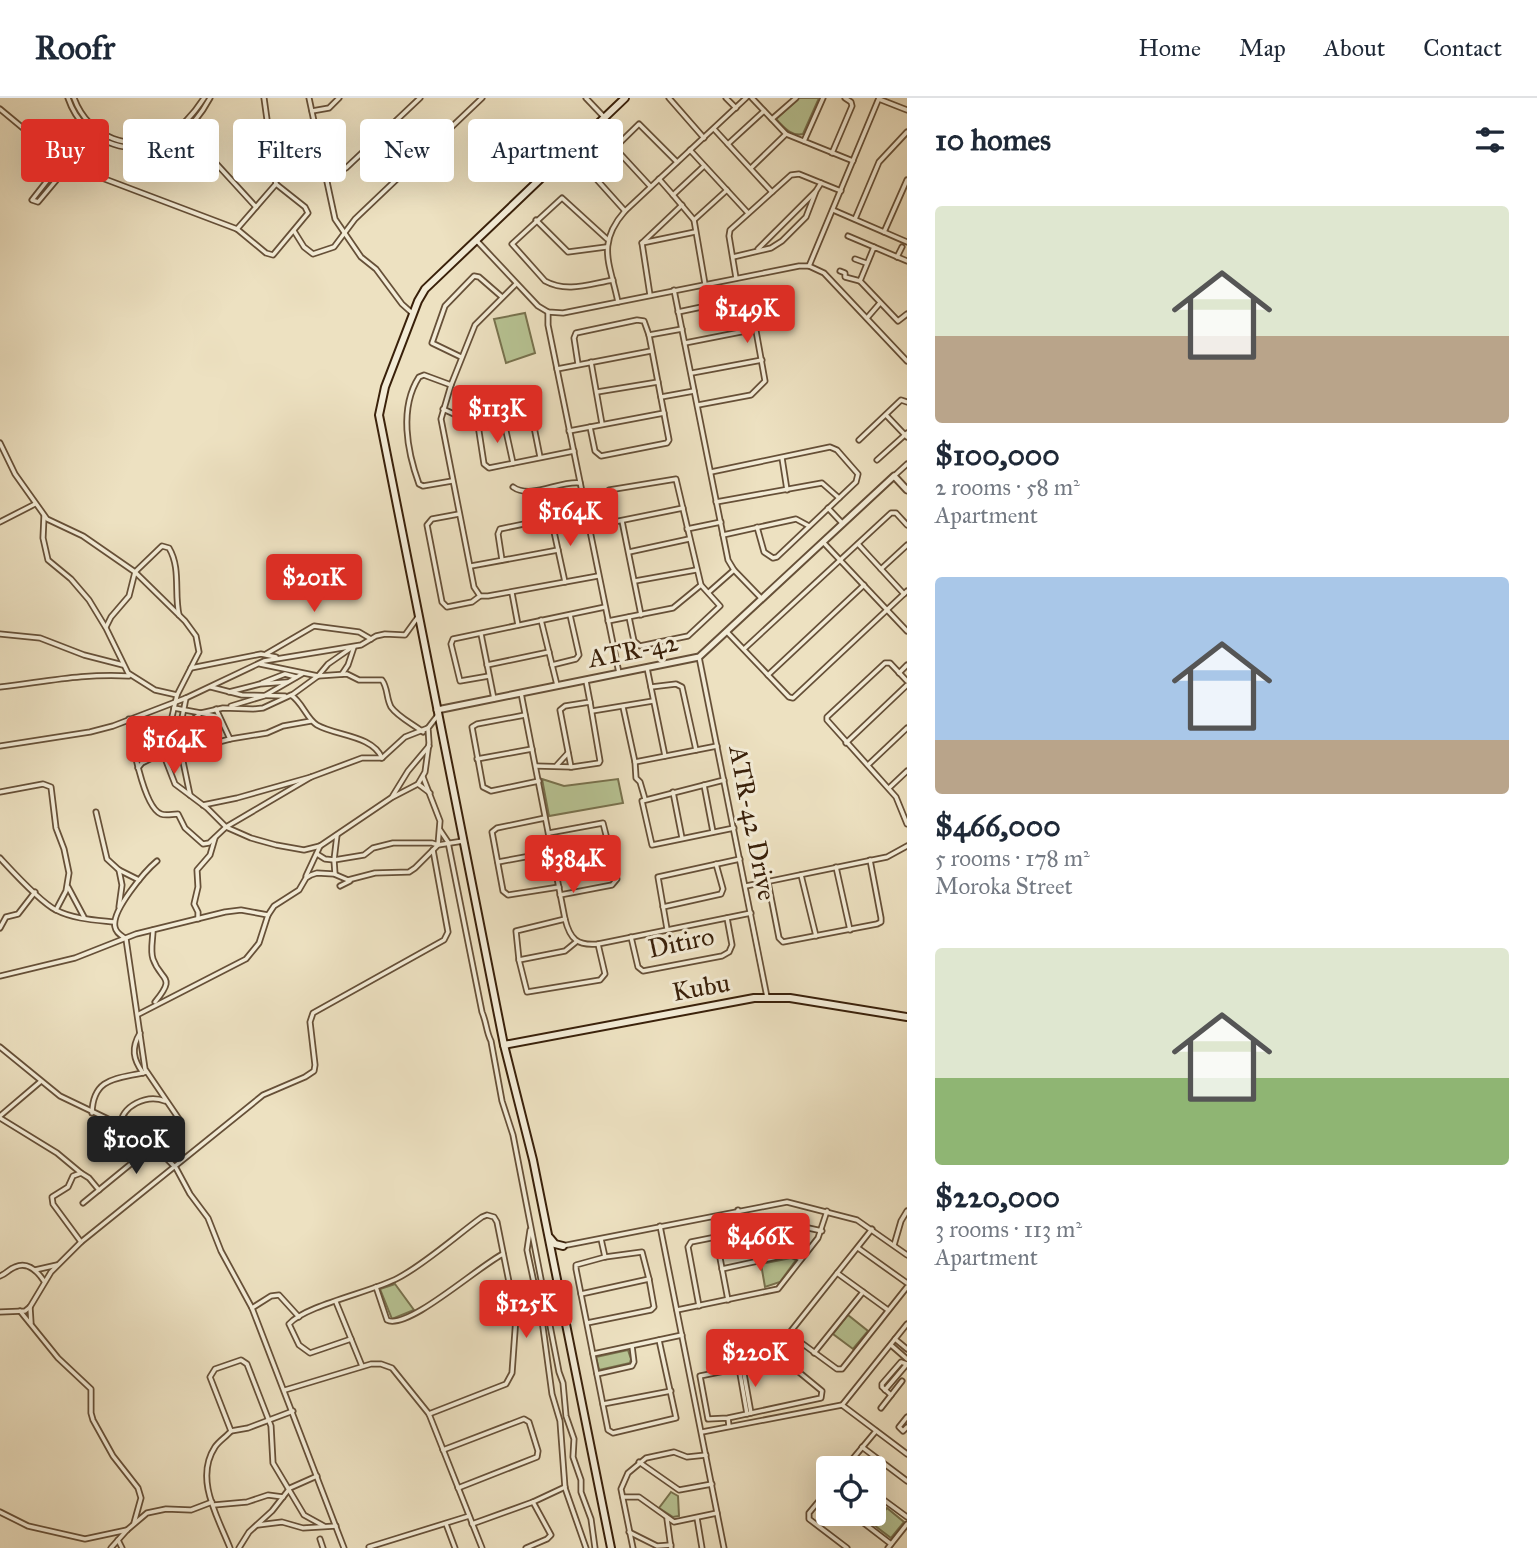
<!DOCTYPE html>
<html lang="en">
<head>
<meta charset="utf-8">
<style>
	:root { --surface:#fff; --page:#f2f2f3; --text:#1f2937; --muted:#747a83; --line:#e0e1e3; --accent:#d93025 }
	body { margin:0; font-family:"IM FELL Great Primer",serif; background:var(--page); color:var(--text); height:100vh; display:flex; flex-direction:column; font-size:26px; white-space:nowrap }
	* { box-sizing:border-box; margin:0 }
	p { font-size:23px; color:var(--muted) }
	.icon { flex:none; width:38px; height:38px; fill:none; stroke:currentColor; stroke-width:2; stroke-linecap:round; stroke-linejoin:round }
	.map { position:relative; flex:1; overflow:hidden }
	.drawer { display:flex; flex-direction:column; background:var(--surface); width:630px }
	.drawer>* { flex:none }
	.hud { position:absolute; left:21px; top:21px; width:665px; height:63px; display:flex; gap:14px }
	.fabs { position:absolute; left:816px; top:1358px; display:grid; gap:14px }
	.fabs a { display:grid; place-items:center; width:70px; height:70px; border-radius:7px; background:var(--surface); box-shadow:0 7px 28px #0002; font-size:35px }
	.price { position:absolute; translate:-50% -60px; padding:0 16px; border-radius:7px; background:var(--accent); color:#fff; font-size:23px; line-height:46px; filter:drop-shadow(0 2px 4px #0008) }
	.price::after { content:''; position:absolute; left:50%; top:42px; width:21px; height:16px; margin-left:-10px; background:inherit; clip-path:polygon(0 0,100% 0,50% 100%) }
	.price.on { background:#222; color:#fff }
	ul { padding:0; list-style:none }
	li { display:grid; align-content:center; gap:14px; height:371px; padding:0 28px }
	li span { display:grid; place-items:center; height:217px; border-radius:7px; color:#555 }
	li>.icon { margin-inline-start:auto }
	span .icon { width:126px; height:126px; fill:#fffc; stroke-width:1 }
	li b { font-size:30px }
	h2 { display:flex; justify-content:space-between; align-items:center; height:84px; padding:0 28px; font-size:30px }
	.tag { padding:0 24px; border-radius:7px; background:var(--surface); box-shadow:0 7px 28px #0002; font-size:24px; line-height:63px }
	.tag.on { background:var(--accent); color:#fff }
	header { display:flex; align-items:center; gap:42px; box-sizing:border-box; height:98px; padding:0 35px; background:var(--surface); border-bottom:2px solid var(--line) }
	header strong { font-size:33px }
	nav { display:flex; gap:38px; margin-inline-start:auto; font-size:24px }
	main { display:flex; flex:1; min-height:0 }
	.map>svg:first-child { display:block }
</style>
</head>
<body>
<header>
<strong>Roofr</strong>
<nav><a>Home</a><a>Map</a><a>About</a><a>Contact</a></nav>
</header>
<main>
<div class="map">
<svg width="907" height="1450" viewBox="0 0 907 1450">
	<rect width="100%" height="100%" fill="#ede1c1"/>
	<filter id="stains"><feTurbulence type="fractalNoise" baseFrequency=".00286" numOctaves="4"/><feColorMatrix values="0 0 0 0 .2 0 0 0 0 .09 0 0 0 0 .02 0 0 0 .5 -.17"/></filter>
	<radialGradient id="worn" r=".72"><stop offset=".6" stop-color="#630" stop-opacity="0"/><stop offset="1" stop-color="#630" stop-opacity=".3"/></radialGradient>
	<g fill="#b7c393" stroke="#78724e" stroke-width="2">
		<path d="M799,0H819L803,36C791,39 783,28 776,21Z"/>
		<path d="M525,215L535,255L506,265L494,221Z"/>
		<path d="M542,681L564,688L618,681L623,705L549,718Z"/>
		<path d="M791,1160L796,1162L780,1184L765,1189L761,1166Z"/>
		<path d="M395,1186L414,1212L392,1221L380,1191Z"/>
		<path d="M848,1217L868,1233L853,1251L833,1236Z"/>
		<path d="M628,1252L631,1261L630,1265L599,1272L596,1259Z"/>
		<path d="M671,1394L678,1398L679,1418L673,1419L659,1410Z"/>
		<path d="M887,1410L904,1424L891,1440L874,1427Z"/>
	</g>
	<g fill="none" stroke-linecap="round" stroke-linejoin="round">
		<defs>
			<g id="minor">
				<path d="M68,0C84,47 137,64 179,37C192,28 203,13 210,0"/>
				<path d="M74,0C88,39 132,57 169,36C183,28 195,14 204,0"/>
				<path d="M309,0L335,121L361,159L376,171L402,206L412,215"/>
				<path d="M586,0L604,19"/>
				<path d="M669,0L704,40"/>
				<path d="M726,0L736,10"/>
				<path d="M752,0L786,36L853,63"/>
				<path d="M879,1L907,12"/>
				<path d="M0,11L59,60"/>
				<path d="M312,13L329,10L339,0"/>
				<path d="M772,21L796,0"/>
				<path d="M181,27L256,109"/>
				<path d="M714,31L772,94"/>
				<path d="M804,43L823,0"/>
				<path d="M728,46L764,13"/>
				<path d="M614,49L650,88"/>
				<path d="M690,52L748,115"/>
				<path d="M832,55L852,8L851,4L845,0"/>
				<circle cx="65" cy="65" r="8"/>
				<path d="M68,57L89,32"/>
				<path d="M201,59L210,48"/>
				<path d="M74,63L94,37"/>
				<path d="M58,69L32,102L38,104L64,73"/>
				<path d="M73,69L237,131L266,155L273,157L308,115L305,109L276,86L264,0"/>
				<path d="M751,70L786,36"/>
				<path d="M325,75L346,70L420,0"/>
				<path d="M659,81L673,97L704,68"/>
				<path d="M673,97L694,122L705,186"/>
				<path d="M833,112L907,144"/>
				<path d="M625,113L590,74L639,26L677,64"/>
				<path d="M855,121L879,64L907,34"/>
				<path d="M536,122L568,154L606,149"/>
				<path d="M694,122L727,92"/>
				<path d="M237,131L276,86"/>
				<path d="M294,133L304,149L313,156L334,149L355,121L482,0"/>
				<path d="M884,134L907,82"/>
				<path d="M848,138L874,149"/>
				<path d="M607,141L562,100L512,146L545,183C567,195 589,186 613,182"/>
				<path d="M477,143L538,208L548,214L563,215L799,168H809L824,175L907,263"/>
				<path d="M642,145L695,134"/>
				<path d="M758,151L815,94"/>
				<path d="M733,159L771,150L782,143L806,119L816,93L821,85"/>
				<path d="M897,159L902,149"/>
				<path d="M855,161L866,165"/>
				<path d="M907,163L874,149L860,183L898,223L907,216"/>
				<path d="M809,168L879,0"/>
				<path d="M840,173L845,175V179L860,183"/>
				<path d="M736,180L729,138L730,132L791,77L799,76L841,93"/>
				<path d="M516,186L475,227L451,287L441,321L474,489L480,498H488L598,478"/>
				<path d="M674,192L728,462L734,472L762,501"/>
				<path d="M650,197L642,145L682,107"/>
				<path d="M618,204C610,165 596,146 625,113L746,0"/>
				<path d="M548,214V227L619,575"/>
				<path d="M678,214L744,200L751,205L765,283L751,297L698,307"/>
				<path d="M867,220L880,205"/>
				<path d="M649,237L682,231"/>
				<path d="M685,245L756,231"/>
				<path d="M461,259L432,245L445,208L474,178L479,179L502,199"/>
				<path d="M591,264L602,326"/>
				<path d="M578,266L574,240L576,235L637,222L644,223L649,237L669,342L667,345L601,358L595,353L590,329"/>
				<path d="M557,271L651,253"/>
				<path d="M692,275L762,262"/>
				<path d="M451,287L424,277L419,279C399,310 407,353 419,386L423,388L452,383"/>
				<path d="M597,294L658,284"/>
				<path d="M661,299L694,293"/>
				<path d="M443,311L478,327L528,320L533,324L540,359"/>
				<path d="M886,317L907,339"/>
				<path d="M504,324L513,365"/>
				<path d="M478,327L484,366L489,370L574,353"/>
				<path d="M569,333L664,315"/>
				<path d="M859,342L901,302L907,304"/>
				<path d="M0,345L15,376L47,421L83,438L135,474L185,523L196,538L199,554L177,597L164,654L142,665L138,670"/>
				<path d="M782,360L787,392"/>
				<path d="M877,362L907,335"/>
				<path d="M711,374L830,349L837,352L858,376L856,384L777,459L773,460L764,454L757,429"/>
				<path d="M894,378L907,366"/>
				<path d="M513,389C531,402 560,382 580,385"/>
				<path d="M716,404L822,385L839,400"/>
				<path d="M828,410L843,426"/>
				<path d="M459,416L432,421L427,427L442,504L447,509L472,504L480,498"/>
				<path d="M44,418L43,440L48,462L71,481L89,502L106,530L128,575L155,592L177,597"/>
				<path d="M551,420L565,484"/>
				<path d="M622,423L641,517"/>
				<path d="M0,424L35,406"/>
				<path d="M611,425L605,397L609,392L676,381L701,487L720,508L688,538L640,548L634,543L629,519"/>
				<path d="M589,429L683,410"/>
				<path d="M687,431L721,424"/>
				<path d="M723,437L796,421L809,428"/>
				<path d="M823,444L907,533"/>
				<path d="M858,446L904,496"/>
				<path d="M629,454L689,441"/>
				<path d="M502,462L498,436L500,431L586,413"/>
				<path d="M471,468L558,452"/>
				<path d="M881,471L907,447"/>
				<path d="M635,483L696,472"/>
				<path d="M709,494L734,472"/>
				<path d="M512,495L518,527"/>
				<path d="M541,522L557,587"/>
				<path d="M608,523L673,510L701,487"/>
				<path d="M106,529L111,519L129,498L135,474L162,448L169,450C181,470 174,495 179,517"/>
				<path d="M728,535L789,599L793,600L907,493"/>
				<path d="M0,536L40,540L84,557L123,567"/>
				<path d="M481,536L494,601"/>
				<path d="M744,551L891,415H896L907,427"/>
				<path d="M266,556L314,528L359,534L371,541"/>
				<path d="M699,559L767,899"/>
				<path d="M260,566L318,578L347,576L359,582H382C388,590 386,600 391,609C398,619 413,626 423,634"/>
				<path d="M487,567L549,554"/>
				<path d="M552,567L576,561L579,557L570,517"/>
				<path d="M191,570L261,556L276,559"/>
				<path d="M647,570L665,658"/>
				<path d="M899,575L907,567"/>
				<path d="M342,576L348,567L354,549"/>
				<path d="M768,577L864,487"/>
				<path d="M489,578L460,583L451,546L453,541L605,509"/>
				<path d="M907,583L890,565H885L827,619V622L896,699L907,726"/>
				<path d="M262,585L285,576L296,579"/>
				<path d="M0,589C44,584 85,575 129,578"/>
				<path d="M211,589L242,597L285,598"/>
				<path d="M651,589L676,586L682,589L696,652"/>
				<path d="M229,594L260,586L287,584"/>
				<path d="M521,595L565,821C570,841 577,848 598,846L751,815"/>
				<path d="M292,597L318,578L328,566L351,550"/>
				<path d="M231,608L264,598L302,576"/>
				<path d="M623,609L635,664L717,648"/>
				<path d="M174,610L201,615L223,610L253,611L263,610L291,597C303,605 306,620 317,627C336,638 372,637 382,660"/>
				<path d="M216,611L230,641L267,635L283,628L311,623"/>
				<path d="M592,613L653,603"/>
				<path d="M525,617L477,626L472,629L483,689L491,693L539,683"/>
				<path d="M219,619L201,615L186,627L163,655L175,686L207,710L226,729L311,679"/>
				<path d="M129,621C131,639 143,709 161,716C166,718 172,716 178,716L185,730L203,746L209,745L226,729L251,740L276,747L304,752L320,748L391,700L418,686L425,674L429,645L428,630L438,617"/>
				<path d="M179,635L186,600"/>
				<path d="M175,643L181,654L230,641"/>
				<path d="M846,645L907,587"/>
				<path d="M0,648L90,634L113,628L186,600L264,563L361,547L376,538L385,536L405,537L418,519"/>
				<path d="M181,654L190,697"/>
				<path d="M477,661L532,651"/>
				<path d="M635,664L636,680L640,684L645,701"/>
				<path d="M557,667L568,655"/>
				<path d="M868,667L907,630"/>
				<path d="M536,668L572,669L599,665L600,663L590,604"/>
				<path d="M571,669L560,612L565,608L590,604L586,583"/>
				<path d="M724,682L642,703L652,747L734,730"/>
				<path d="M418,686L430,695"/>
				<path d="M704,687L713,734"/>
				<path d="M889,690L907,673"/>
				<path d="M0,694L43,686L51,689L56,730L64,751L69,775L66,793L56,812"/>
				<path d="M673,694L682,740"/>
				<path d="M392,699L408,673L429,648"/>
				<path d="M203,707L237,700L311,679L362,660H382L405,639L428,630"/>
				<path d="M96,714L107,761L119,772L139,782"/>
				<path d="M545,720L497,730L492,734L503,793L508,797L559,789"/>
				<path d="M440,732L448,744L482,914C487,926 486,933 491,943L502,1003L513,1037L559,1274L563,1285L566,1318L574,1341L573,1359L581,1382V1394L591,1421L595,1450"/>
				<path d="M549,735L603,725L617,781L612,787L560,797"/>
				<path d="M317,756L325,761L334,762L337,737"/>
				<path d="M0,760C13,774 40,804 56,812C73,821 95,822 114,824"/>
				<path d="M157,763C145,773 111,813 115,829C116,835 121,837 126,841L145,971L179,1021L177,1036L171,1047L170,1063"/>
				<path d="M498,764L552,754"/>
				<path d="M555,766L611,754"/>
				<path d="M836,769L850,832"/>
				<path d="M119,772L122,787L119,809"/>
				<path d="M335,776L334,762L364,757L373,750L393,745H432L438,747L440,723L423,679"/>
				<path d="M801,777L816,838"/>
				<path d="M306,778L320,748"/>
				<path d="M768,784L779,840L783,844L877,826L881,824V820L870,762"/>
				<path d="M340,788L350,783"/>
				<path d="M746,788L887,759L907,748"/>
				<path d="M68,789L84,819"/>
				<path d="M663,809L721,796L723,791L716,766"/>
				<path d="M198,821V814L194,806L198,789L197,772L210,757L215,740"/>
				<path d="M565,821L516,833L519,862L527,894L600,882L605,876L598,846"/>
				<path d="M0,830L6,819L18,816L35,794"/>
				<path d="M667,831L658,779L740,761"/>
				<path d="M153,832C153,842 150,852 153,861C161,884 177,877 155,904"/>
				<path d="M631,839L638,869L643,873L722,858L729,854L732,847L727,820"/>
				<path d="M519,862L565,853L576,844"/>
				<path d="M0,878L75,860L136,836L225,814L241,812L268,817"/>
				<path d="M139,916L246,861L259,845L268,817L274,808L299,792L306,780L311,777L317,775L334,776L348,782L375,775L409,774L415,770L438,747L463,743"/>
				<path d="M140,935C131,950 133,961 143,975"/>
				<path d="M0,949L60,998L108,1021L157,1051L176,1070L190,1096L208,1120L221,1153L252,1210L344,1450"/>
				<path d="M92,1015C93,978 119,981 146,974"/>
				<path d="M0,1018L40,984"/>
				<path d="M0,1020L57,1055L81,1075"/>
				<path d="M120,1028C122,1007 147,996 165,1003"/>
				<path d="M83,1105L138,1060L139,1055L128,1041L125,1034"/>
				<path d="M738,1112L742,1133"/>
				<path d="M660,1128L724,1450"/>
				<path d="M872,1131L791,1233L792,1238L837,1271H842L907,1189"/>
				<path d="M530,1132L527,1152L542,1222L552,1296L560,1323L565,1390L586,1450"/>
				<path d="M716,1139L728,1202"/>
				<path d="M601,1141L605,1159"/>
				<path d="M81,1144L53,1106L52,1099L68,1089L73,1078L81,1075L89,1080L99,1092"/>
				<path d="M894,1147L901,1123L907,1113"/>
				<path d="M562,1148L787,1104L857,1122L907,1157"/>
				<path d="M858,1150L907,1185"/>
				<path d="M722,1171L790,1156L801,1161"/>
				<path d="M35,1172L57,1167"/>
				<path d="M837,1175L888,1212"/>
				<path d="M0,1178C6,1176 9,1171 15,1169C28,1163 38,1174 44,1183"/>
				<path d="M376,1189L387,1222C407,1233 480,1167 503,1156"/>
				<path d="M581,1196L649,1181"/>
				<path d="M336,1204L362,1268"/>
				<path d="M699,1208L688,1149L691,1144L786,1125L822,1133"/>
				<path d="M30,1209L31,1225"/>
				<path d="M252,1210L271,1198L279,1197L299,1219"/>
				<path d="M677,1212L778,1191L818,1140L827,1113"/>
				<path d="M20,1213L58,1260L91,1291V1315L93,1322L113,1358L138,1390L141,1400L134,1425"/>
				<path d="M0,1214L25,1213L30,1209L51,1174L81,1144L263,997L305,979L314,973L315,967L310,924L313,915L444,842L448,834L433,752"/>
				<path d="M587,1225L651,1212L654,1209L649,1181L642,1154L605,1159L576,1167V1171L608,1332L613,1335L676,1320L659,1242"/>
				<path d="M351,1241L310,1255L299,1247L289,1226C306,1207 372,1194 398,1180C425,1166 457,1137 482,1119L487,1117L494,1119L497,1124L516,1219L512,1275L506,1286L429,1316"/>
				<path d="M895,1241L907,1251"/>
				<path d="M891,1247L907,1261"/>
				<path d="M814,1255L863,1194"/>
				<path d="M593,1256L682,1237"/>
				<path d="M739,1270L747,1316"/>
				<path d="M743,1270L751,1315"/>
				<path d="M597,1276L632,1268L634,1264L632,1248"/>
				<path d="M285,1292L371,1266H381L392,1270L429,1316L482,1450"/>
				<path d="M885,1292L907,1266"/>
				<path d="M891,1297L882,1289V1286L901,1264L907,1266"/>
				<path d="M603,1306L671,1293"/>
				<path d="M843,1306L907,1226"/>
				<path d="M881,1310L902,1283"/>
				<path d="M907,1319L899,1329L903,1333L907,1329"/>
				<path d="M728,1320L708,1321L700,1278L783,1261L822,1293L821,1300L728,1320L729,1328"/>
				<path d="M231,1333L248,1330L293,1313"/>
				<path d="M702,1334L842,1307L907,1356"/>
				<path d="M862,1349L907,1383"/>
				<path d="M443,1352L524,1321L529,1324L538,1353L537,1359L458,1390"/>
				<path d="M639,1364L679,1392L712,1386"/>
				<path d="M845,1370L876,1333"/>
				<path d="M828,1392L809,1415V1421L847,1450"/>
				<path d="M873,1394L907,1419"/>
				<path d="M623,1399H639L674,1424L717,1415"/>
				<path d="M533,1404L565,1389"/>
				<path d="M214,1407L247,1404L268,1397L283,1399"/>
				<path d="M0,1414L28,1428L85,1441L127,1432"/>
				<path d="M852,1416L891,1446"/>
				<path d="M697,1420L702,1450"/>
				<path d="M667,1421L671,1450"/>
				<path d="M446,1426L455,1450"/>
				<path d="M472,1426L533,1404L551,1437L547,1441L526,1450"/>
				<path d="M258,1427L282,1424L303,1430L336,1428"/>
				<path d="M629,1434L657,1448L671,1447"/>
				<path d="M320,1441L323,1450"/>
				<path d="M118,1442L122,1450"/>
				<path d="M369,1449L469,1418"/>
				<path d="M111,1450L127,1432L147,1415L166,1411L191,1412L212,1404"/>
				<path d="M230,1450C218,1419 194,1381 215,1349C219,1343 226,1339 231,1333L210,1279L215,1271L241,1262L247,1266L271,1328L273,1365L304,1417L324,1428"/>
				<path d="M239,1450L249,1434L272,1413L290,1390L317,1378"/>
				<path d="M633,1450L621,1391L628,1375L646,1360L674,1354L687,1359L706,1357"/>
				<path d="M888,1450L907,1426"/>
			</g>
			<path id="tertiary" d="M437,612L699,559L894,378L907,392"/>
			<g id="secondary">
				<path d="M504,947L754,900H790L907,919"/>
				<path d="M550,1140L555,1146L563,1148"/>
				<path d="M611,1450L533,1062L504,947L379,317L385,289L418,203L425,191L625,0"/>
			</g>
		</defs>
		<use href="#minor" stroke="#665038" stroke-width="7"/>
		<use href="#tertiary" stroke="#665038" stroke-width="9"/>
		<use href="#secondary" stroke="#39200a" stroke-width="10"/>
		<use href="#minor" stroke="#f3ecd7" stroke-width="3.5"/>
		<use href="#tertiary" stroke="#f3ecd7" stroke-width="5"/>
		<use href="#secondary" stroke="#f3ecd7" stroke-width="6"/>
	</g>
	<g text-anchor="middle" stroke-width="6" stroke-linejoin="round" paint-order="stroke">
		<g font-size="26" fill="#39200a" stroke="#f3ecd7">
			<text transform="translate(633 552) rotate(-11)" y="9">ATR-42</text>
			<text transform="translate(753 725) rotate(79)" y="9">ATR-42 Drive</text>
			<text transform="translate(681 844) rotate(-12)" y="9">Ditiro</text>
			<text transform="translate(701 889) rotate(-10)" y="9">Kubu</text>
		</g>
	</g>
	<rect width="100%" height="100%" filter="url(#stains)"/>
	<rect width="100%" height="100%" fill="url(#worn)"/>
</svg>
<div class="fabs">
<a><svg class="icon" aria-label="locate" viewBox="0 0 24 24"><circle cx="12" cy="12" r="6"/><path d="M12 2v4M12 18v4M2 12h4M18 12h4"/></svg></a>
</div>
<b class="price" style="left:747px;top:247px">$149K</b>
<b class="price" style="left:497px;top:347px">$113K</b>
<b class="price" style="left:570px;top:450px">$164K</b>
<b class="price" style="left:314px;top:516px">$201K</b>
<b class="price" style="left:174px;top:678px">$164K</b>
<b class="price" style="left:573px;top:797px">$384K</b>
<b class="price on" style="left:136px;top:1078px">$100K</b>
<b class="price" style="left:760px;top:1175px">$466K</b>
<b class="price" style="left:526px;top:1242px">$125K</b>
<b class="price" style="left:755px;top:1291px">$220K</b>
<div class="hud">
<a class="tag on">Buy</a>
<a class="tag">Rent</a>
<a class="tag">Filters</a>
<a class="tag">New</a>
<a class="tag">Apartment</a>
</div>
</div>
<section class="drawer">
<h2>10 homes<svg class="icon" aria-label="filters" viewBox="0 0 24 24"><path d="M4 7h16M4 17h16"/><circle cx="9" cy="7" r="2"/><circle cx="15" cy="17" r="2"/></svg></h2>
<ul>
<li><span style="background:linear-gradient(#dfe7d0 60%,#b9a48a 0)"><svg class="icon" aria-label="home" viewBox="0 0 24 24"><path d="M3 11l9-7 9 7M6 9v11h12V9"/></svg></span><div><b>$100,000</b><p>2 rooms · 58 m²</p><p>Apartment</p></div></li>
<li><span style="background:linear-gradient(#a9c7e8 75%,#b9a48a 0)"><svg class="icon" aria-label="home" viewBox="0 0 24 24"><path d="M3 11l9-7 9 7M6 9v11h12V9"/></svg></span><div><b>$466,000</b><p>5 rooms · 178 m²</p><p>Moroka Street</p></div></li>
<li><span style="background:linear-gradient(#dfe7d0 60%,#8fb573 0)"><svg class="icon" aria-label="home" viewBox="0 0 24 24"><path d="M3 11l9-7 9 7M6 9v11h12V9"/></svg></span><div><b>$220,000</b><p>3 rooms · 113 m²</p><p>Apartment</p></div></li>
</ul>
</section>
</main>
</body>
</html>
